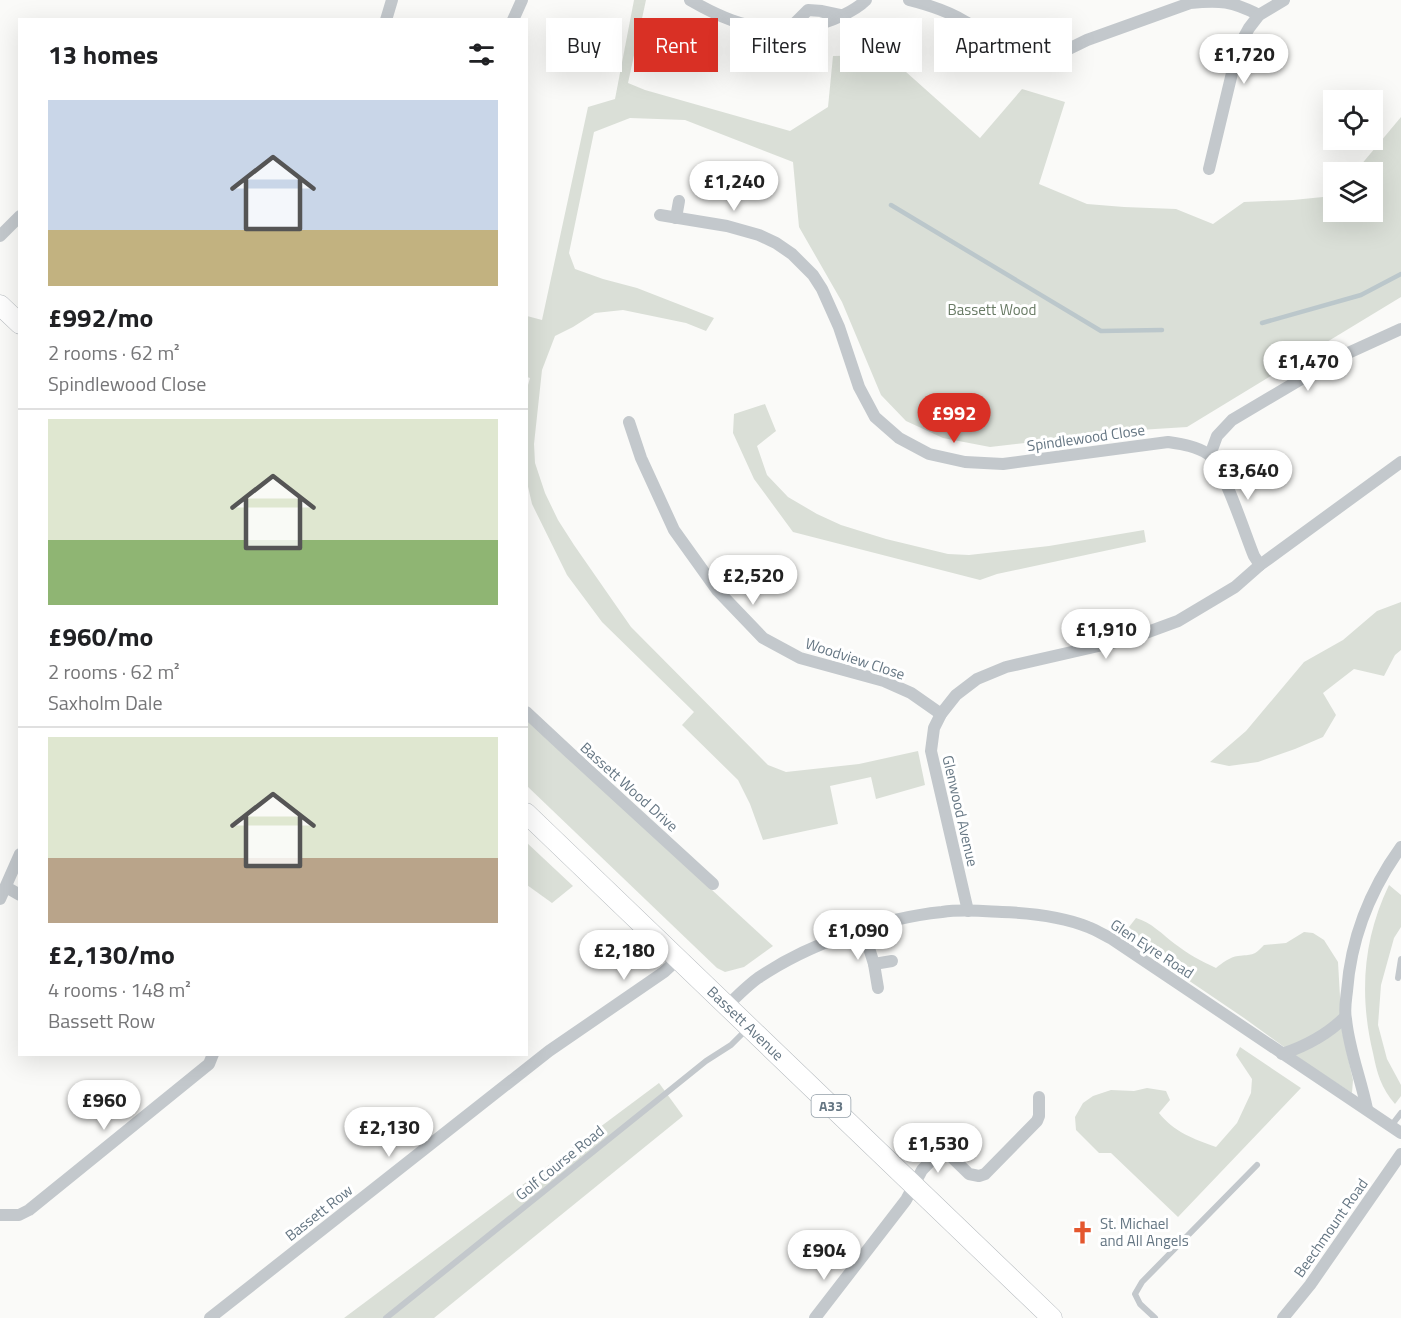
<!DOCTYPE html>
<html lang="en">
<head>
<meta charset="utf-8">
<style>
	:root { --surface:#fff; --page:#f6f6f6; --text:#202124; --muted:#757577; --line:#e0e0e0; --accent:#d93025 }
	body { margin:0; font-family:"Titillium Web",sans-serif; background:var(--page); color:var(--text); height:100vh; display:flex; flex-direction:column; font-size:22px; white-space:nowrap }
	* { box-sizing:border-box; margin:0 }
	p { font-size:20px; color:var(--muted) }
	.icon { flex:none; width:33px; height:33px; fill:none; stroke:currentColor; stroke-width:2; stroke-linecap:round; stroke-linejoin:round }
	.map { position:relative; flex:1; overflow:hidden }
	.side { position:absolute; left:18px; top:18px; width:510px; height:1038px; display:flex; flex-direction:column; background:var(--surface); border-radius:0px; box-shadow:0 6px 24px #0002 }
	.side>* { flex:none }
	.hud { position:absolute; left:546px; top:18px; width:570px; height:54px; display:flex; gap:12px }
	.tools { position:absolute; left:1323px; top:90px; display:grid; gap:12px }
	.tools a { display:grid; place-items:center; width:60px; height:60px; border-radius:0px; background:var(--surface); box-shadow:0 6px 24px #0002; font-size:30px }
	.price { position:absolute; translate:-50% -51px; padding:0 14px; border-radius:21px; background:#fff; color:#222; font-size:20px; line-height:39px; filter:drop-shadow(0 2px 3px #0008) }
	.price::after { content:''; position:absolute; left:50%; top:36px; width:18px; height:14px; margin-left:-9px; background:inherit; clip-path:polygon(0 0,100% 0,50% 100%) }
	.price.on { background:var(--accent); color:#fff }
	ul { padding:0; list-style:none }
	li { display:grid; align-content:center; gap:12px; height:318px; padding:0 30px }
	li+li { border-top:2px solid var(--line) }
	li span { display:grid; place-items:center; height:186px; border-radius:0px; color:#555 }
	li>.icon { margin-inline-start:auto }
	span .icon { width:108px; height:108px; fill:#fffc; stroke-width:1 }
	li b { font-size:26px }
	h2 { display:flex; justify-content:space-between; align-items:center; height:72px; padding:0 30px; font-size:26px }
	.pill { padding:0 21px; border-radius:0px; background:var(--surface); box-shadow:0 6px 24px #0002; font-size:21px; line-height:54px }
	.pill.on { background:var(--accent); color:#fff }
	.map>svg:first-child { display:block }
</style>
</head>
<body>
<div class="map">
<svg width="1401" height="1318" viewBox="0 0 1401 1318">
	<rect width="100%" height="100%" fill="#fafaf8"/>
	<g fill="#dadfd7">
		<path d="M634,0H646L628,83L645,90L790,131L828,107L833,56L887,55L980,138L1022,89L1065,102L1039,184L1087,204L1124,207L1176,209L1213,224L1244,202L1293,200L1333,196L1334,212H1372V172H1355L1401,117V297L1187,427L1139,430L990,447L943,438L906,421L881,395L842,302L799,227L793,162L685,120L630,118L594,132L569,253L575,269L603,279L637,288L714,318L706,331L686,323L623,310L595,313L573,327L555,336L542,370L534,444L535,463L545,493L558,520L574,545L631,627L768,765L786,772L859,764L918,751L925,785L876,799L871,777L830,786L838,824L763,840L750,804L738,780L682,725L694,712L602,622L567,575L532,504L526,478V392L530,378L527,377V316L542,320L588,107L615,99Z"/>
		<path d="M765,404L776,431L757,446L767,475L788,497L817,514L841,525L886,539L948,554L969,555L1049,546L1144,530L1146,542L997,574L980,580L793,532L754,479L733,433L734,414Z"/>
		<path d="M1401,602V650L1395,655L1384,676L1354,669L1323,693L1336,715L1323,737L1295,749L1258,762L1229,766L1210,762L1246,731L1304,662L1343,640L1377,611Z"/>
		<path d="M526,719L773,946L744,967L725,972L717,968L527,786Z"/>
		<path d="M526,842L573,886L552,903L527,885Z"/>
		<path d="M1389,885L1401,895V927L1394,938L1381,985L1378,1025L1387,1059L1401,1085V1096L1395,1104C1381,1088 1377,1073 1373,1053C1359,995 1363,939 1389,885Z"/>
		<path d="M1136,918C1151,922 1163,935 1175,944C1188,954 1201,961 1216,968C1222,963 1230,957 1238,956C1252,954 1253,957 1264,945L1286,943L1304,932L1313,933L1324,940L1338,962L1342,1031L1353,1080L1352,1093L1309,1065L1244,1018L1126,938L1129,927Z"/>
		<path d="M1240,1047L1301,1088L1178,1217L1111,1153H1099L1076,1130L1075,1117L1083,1103L1093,1096L1111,1090L1134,1091L1147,1088L1166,1091L1170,1100L1159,1113C1174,1132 1194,1139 1216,1147L1237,1123L1251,1093L1252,1079L1236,1055Z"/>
		<path d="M659,1083L683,1116L434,1318H344Z"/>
	</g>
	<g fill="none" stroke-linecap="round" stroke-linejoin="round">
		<g stroke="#bbc7cb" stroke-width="4.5">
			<path d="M891,205L1101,331L1162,330"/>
			<path d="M1262,323L1361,295L1401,274"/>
		</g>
		<defs>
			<g id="primary">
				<path d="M0,305L20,324"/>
				<path id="s1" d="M526,813L1052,1318"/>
			</g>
		</defs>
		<use href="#primary" stroke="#b5babe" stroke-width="21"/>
		<g stroke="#c3c8cc" stroke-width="6">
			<path d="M1398,978L1401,959"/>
			<path d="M1391,1126L1401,1113"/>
			<path d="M386,1318L665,1094L706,1061L731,1045L746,1030"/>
			<path d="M1155,1318L1140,1304L1135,1294L1142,1282L1257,1165"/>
		</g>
		<g stroke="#c3c8cc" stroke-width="12">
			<path d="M690,0C716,15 747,30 778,28C783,28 788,26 792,26C799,25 805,26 811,26C828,23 854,12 866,0"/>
			<path d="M909,0C929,5 948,11 966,22C984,32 999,47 1015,59L1023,63L1034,64L1044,61L1087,40L1190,3C1220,0 1232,1 1259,15"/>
			<path d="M386,20L392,0"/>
			<path d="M513,20L522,0"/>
			<path d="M792,26L808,10L822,11L841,15"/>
			<path d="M1209,169L1238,48L1249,28L1259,15L1284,0"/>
			<path d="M660,215L727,226L759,235L776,243L792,254L813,275L822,289L839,327L859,387L875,417L899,438L929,454L965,462L1003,464L1168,442C1181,444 1196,446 1208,454C1222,462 1246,537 1254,556L1260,565"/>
			<path d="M676,218L679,201"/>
			<path d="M0,236L20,216"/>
			<path d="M629,422L641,458L674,530L717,590L763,638L800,658L884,681L911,693L941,714"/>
			<path d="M1210,455L1217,436L1232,420L1335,359L1401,329"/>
			<path d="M526,712L570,753L713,884"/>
			<path d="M6,887L20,895"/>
			<path d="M0,899L20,854"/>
			<path d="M968,911L931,751L934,728L941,714L956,695L977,679L1006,667L1129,639L1178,621L1235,587L1260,565L1401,462"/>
			<path d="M863,929L874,964L878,988"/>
			<path d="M874,964L892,961"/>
			<path d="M727,1006C737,996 747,986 758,978C808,944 882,918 942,912C962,909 982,911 1002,912C1031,913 1061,916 1088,927C1096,930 1104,935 1112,939L1401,1133"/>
			<path d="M1282,1054C1306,1046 1327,1035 1345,1017"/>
			<path d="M1367,1109C1361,1079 1349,1050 1346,1019C1344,1010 1346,1000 1347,991C1351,938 1370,890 1401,847"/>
			<path d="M934,1140L969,1174L979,1176L985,1174L1037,1121L1039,1116V1097"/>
			<path d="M0,1215H19L29,1210L209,1064L213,1054"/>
			<path d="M210,1318L549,1051L664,972L678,959"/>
			<path d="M815,1318L906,1200L922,1170L943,1148"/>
			<path d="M1283,1318L1310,1285L1401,1154"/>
		</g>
		<use href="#primary" stroke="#fff" stroke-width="20"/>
	</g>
	<defs>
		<symbol id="church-bare" viewBox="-9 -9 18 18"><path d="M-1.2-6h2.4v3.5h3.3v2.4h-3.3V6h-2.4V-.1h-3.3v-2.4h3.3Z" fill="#e4572e" stroke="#fff" stroke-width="2.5" paint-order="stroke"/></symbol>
	</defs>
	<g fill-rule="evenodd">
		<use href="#church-bare" x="1066" y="1216" width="33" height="33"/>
	</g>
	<g text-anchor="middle" stroke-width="6" stroke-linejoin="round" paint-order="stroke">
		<rect fill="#fff" stroke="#939fa8" stroke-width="1.5" x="811.5" y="1095" width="39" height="22" rx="4.5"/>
		<g font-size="14" font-weight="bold" fill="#657683">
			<text x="831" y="1111">A33</text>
		</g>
		<g font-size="15" fill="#687a64" stroke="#fff">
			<text x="992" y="315">Bassett Wood</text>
		</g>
		<g font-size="15" fill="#657683" stroke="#fff">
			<text transform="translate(1086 438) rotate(-8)" y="5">Spindlewood Close</text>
			<text transform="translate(855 659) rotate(18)" y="5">Woodview Close</text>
			<text transform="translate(629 787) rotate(42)" y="5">Bassett Wood Drive</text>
			<text transform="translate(960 811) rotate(77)" y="5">Glenwood Avenue</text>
			<text transform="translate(1152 949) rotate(33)" y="5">Glen Eyre Road</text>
			<text dy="5" stroke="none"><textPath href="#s1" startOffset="304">Bassett Avenue</textPath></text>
			<text transform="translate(560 1163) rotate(-39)" y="5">Golf Course Road</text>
			<text transform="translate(319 1213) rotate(-38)" y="5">Bassett Row</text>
			<text transform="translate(1331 1228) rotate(-55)" y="5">Beechmount Road</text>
		</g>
		<g font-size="15" fill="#657683" stroke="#fff" text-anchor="start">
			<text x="1100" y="1229">St. Michael<tspan x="1100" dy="17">and All Angels</tspan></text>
		</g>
	</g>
</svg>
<div class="tools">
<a><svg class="icon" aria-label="locate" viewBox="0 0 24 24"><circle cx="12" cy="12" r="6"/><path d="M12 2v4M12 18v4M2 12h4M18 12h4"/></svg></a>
<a><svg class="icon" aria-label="layers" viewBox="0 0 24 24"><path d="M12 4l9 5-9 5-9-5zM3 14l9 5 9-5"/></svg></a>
</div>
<b class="price" style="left:1244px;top:85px">£1,720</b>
<b class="price" style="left:734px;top:212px">£1,240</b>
<b class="price" style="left:1308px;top:392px">£1,470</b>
<b class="price on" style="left:954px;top:444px">£992</b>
<b class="price" style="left:1248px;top:501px">£3,640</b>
<b class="price" style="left:753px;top:606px">£2,520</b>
<b class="price" style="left:1106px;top:660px">£1,910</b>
<b class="price" style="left:858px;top:961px">£1,090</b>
<b class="price" style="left:624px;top:981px">£2,180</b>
<b class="price" style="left:104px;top:1131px">£960</b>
<b class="price" style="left:389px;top:1158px">£2,130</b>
<b class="price" style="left:938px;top:1174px">£1,530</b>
<b class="price" style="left:824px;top:1281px">£904</b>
<div class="hud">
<a class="pill">Buy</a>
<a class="pill on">Rent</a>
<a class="pill">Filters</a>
<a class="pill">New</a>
<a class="pill">Apartment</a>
</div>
<section class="side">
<h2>13 homes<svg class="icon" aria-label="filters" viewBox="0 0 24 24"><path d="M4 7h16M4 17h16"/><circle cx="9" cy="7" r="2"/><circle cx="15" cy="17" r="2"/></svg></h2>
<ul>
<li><span style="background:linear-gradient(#c9d6e8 70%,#c2b280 0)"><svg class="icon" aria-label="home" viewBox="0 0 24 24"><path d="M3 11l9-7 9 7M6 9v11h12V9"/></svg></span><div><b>£992/mo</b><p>2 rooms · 62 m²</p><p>Spindlewood Close</p></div></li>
<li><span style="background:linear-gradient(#dfe7d0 65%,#8fb573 0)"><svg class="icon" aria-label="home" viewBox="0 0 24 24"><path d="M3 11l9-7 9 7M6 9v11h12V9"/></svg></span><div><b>£960/mo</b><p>2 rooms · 62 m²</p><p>Saxholm Dale</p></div></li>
<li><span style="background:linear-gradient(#dfe7d0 65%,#b9a48a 0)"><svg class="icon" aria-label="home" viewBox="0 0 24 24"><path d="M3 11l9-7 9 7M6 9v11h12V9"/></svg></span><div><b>£2,130/mo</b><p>4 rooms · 148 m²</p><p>Bassett Row</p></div></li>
</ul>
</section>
</div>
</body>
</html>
